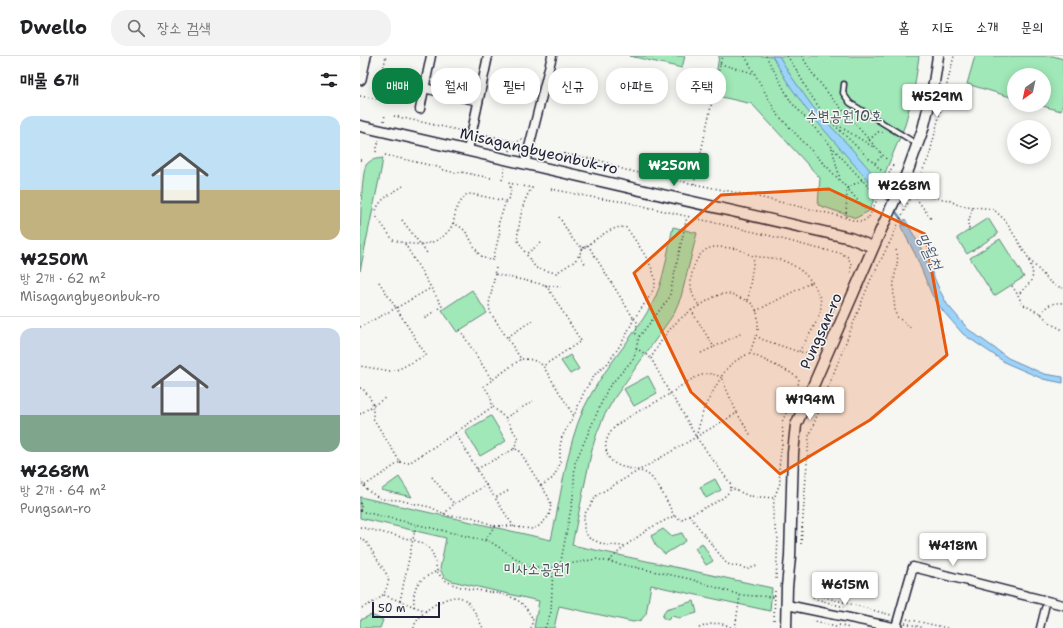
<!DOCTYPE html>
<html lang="ko">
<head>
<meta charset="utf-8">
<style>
	:root { --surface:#fff; --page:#f2f2f2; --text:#202124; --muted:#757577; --line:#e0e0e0; --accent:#0b8043 }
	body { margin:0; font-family:"Shantell Sans","Poor Story",sans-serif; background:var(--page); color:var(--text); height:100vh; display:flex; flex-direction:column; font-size:15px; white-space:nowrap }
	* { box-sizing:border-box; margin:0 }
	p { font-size:13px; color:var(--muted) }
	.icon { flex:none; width:22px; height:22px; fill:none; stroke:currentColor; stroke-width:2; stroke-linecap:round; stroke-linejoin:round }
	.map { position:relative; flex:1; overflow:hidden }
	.sheet { display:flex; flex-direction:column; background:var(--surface); width:360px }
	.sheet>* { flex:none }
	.guide { position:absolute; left:12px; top:12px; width:380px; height:36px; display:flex; gap:8px }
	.needle { width:26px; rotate:213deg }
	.tools { position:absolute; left:647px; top:12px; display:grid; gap:8px }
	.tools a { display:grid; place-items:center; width:44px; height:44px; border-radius:50%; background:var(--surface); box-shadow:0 2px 10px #0003; font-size:20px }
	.scale { position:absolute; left:12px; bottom:10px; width:68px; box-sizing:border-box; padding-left:4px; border:2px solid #22223b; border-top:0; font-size:11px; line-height:14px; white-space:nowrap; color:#22223b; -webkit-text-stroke:3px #f6f6f2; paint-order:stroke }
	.price { position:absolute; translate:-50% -34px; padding:0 9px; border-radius:4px; background:#fff; color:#222; font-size:13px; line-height:26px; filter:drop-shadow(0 1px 2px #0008) }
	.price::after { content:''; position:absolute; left:50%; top:24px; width:12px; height:9px; margin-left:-6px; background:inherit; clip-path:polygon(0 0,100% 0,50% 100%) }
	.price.on { background:var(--accent); color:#fff }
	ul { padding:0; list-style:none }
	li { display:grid; align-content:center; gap:8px; height:212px; padding:0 20px }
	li+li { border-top:1px solid var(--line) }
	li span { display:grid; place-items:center; height:124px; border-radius:12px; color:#555 }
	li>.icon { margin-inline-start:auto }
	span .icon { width:72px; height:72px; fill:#fffc; stroke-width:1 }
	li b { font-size:17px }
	h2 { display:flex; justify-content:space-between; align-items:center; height:48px; padding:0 20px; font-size:17px }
	.chip { padding:0 14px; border-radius:16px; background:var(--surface); box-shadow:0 2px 10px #0003; font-size:14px; line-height:36px }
	.chip.on { background:var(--accent); color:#fff }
	header { display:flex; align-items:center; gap:24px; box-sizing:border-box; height:56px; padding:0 20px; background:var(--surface); border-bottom:1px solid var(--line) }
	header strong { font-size:19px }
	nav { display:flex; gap:22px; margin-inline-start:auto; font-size:14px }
	.search { width:280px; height:36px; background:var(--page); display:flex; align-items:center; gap:10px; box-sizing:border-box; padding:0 14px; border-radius:16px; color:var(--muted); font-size:15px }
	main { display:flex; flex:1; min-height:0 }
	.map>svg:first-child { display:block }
</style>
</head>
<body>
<header>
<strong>Dwello</strong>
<div class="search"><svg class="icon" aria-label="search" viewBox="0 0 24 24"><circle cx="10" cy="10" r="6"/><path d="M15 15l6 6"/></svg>장소 검색</div>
<nav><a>홈</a><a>지도</a><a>소개</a><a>문의</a></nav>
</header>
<main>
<section class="sheet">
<h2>매물 6개<svg class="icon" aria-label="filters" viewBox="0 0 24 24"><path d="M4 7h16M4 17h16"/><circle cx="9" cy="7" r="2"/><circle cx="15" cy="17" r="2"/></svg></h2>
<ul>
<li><span style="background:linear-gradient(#bfe0f5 60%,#c2b280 0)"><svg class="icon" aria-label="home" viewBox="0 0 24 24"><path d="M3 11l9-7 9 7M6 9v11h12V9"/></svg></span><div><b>₩250M</b><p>방 2개 · 62 m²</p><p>Misagangbyeonbuk-ro</p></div></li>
<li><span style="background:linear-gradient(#c9d6e8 70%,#7fa58c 0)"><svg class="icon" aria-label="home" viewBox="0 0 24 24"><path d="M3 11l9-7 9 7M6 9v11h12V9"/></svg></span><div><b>₩268M</b><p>방 2개 · 64 m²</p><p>Pungsan-ro</p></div></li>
</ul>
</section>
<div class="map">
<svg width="703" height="572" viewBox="0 0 703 572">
	<rect width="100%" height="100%" fill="#f6f6f2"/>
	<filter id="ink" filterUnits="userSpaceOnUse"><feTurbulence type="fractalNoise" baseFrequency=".025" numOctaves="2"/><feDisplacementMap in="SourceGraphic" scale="8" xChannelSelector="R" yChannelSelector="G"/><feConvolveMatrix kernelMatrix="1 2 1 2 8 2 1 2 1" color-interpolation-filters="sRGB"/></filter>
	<g filter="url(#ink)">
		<g fill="#a0e8b7" stroke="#618579">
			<path d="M270,0H325L322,12Z"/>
			<path d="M359,0H559L555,28L545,69L509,155L496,162L458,149L460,122L392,48L353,39Z"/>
			<path d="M615,0H693L703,3V48L701,55L679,49H684V19H654V42L607,28Z"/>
			<path d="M23,102L21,114L0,215C0,195 0,123 6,109C11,103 16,103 23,102Z"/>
			<path d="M628,162L638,178L607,198L597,182Z"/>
			<path d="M313,171L337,177L321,241L313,259L255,341L244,360L237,377L232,393L212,489L412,532L410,555L291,529L286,558L281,564L273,566L199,550L194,572H174L179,545L92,525L84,521L80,513L86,482L0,462V441L191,484C201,442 206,391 224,352C241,315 271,285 291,250C304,227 307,197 313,171Z"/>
			<path d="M640,183L664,221L634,240L610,202Z"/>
			<path d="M112,234L127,257L97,276L82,254Z"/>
			<path d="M210,299L219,313L210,318L201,305Z"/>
			<path d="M288,320L297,337L274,350L264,333Z"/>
			<path d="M131,360L146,385L120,400L105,375Z"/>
			<path d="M39,421L52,441L21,434Z"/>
			<path d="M355,423L361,434L346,442L340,431Z"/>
			<path d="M303,473L311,480L322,477L326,485L305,498L296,490L291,480Z"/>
			<path d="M342,487L353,505L346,509L335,492Z"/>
			<path d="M334,545L337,557L319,562L312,560L308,564L302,561L306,553Z"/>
			<path d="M11,559L23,564L20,572H0V564Z"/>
		</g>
		<g fill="#9bd3fa" stroke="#6b8cae">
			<path d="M412,0H419L431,20L453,51L491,92L521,127L517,135L446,53L426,24Z"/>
			<path d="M545,163L562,194L580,235L587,248L608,273L648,302L684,318L703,321V327L683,323L646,307L603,278L583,255L572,239L556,200L541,171Z"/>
		</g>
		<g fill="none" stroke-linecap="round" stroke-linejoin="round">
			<g stroke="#6b8cae" stroke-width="2.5">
				<path d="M517,129L530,148"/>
				<path d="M534,153L545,169"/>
			</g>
			<defs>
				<path id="service" d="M484,28L483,37L490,47L557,88"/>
				<path id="pedestrian" d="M680,572L685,552"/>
				<g id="minor">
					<path d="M64,32L118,45"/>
					<path d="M60,53L71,0"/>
					<path d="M108,94L128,0"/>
					<path d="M165,107L192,0"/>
					<path d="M427,549L538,572"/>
					<path d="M536,571L553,511L703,549"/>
				</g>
				<g id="tertiary">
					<path d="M0,70L490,182L513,191"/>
					<path d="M547,117L563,73L573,33L578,0"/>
					<path d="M426,572L427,531L430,501L433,397L436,369L520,176"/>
				</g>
				<path id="secondary" d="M0,23L5,0"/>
			</defs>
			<use href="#service" stroke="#22223b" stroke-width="7"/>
			<use href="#pedestrian" stroke="#22223b" stroke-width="9"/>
			<use href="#minor" stroke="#22223b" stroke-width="11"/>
			<use href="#tertiary" stroke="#22223b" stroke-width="13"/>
			<use href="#secondary" stroke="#22223b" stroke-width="14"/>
			<g stroke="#22223b" stroke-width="1.5" stroke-dasharray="1 3" stroke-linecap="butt">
				<path d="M385,0L417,58L487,132L486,162"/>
				<path d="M406,0L431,46L514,137"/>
				<path d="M427,0L436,13L448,35L465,60L522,115"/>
				<path d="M442,0L452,17L472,42L528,105"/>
				<path d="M360,8L393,17"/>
				<path d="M19,34L26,0"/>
				<path d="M0,40L17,43"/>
				<path d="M34,60L98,74H103"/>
				<path d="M24,65L25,58"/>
				<path d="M474,67L515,92"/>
				<path d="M123,78L152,85L157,86L160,83H163"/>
				<path d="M509,84L518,76H525"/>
				<path d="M472,92L480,123"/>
				<path d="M150,95L152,85"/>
				<path d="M16,96L19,84"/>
				<path d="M200,97L242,105L265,114L398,141L476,159L496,165L502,166L509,161"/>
				<path d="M25,99L78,111L84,114L95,117L101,116L131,122"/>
				<path d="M0,104H3"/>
				<path d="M515,107L523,99"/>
				<path d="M142,124L145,112"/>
				<path d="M502,124L487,132L505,153"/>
				<path d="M334,128L362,0"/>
				<path d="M43,130C33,137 14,145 16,160L33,184C53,190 76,192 90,173C95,166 94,158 97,152C99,147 103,143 106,139L111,138L146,145C151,141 152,133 149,127L172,132C161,146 160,166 157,183L166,198"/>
				<path d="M191,133L236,142L266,146L407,179L455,192L480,197L488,201L491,208V217"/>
				<path d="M553,135L569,101L594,0"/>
				<path d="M566,140L589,144L598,149L633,153L645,164L669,203L689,225L696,230L703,232"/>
				<path d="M556,142L572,164"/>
				<path d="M199,161C206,171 212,187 223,192C235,185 253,167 267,172C275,185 300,216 294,231C292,239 279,255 274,263L228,189L223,192L219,199L226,209"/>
				<path d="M42,164L67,197"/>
				<path d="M93,167C97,169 101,171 104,174C114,184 115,204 133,204L140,175L138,169L146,145"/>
				<path d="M609,173L608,168L613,150"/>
				<path d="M181,187L166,198L176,212L196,217L215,205L219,199"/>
				<path d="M45,188L82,250L64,262"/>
				<path d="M536,194C540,204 535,214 534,225C533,237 534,248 536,260L551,272"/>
				<path d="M669,205C677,224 671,225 658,239L662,248L681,258L691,268L703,274"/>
				<path d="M136,212L134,218L186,229L221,285L183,310L214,360"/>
				<path d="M135,218L129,248L130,256L161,303C170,303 177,304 183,310"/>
				<path d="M19,226L36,252L71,232"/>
				<path d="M185,229L201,231"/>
				<path d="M652,230L658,239"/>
				<path d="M388,244L394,201"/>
				<path d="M339,250C315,263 304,279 291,302L310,338L319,350L336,381L370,427L371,432L389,440L414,442"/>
				<path d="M331,254L354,291L382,277"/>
				<path d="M396,255L452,226"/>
				<path d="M681,258C686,249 693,246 703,247"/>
				<path d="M0,271L36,252L66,299L39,313L30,315L0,310"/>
				<path d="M100,274L132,324"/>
				<path d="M398,274C398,257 399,248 380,242C374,239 369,237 362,238C354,240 346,246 339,250C337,246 333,241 332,236C328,220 336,191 356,191C363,191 372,192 378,193C383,195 389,199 394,200C403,202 413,201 421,204C440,210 458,227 461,247C462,262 446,283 439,296L451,297L461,276L480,242"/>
				<path d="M396,279L401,283L439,296"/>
				<path d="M148,281L174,263"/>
				<path d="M395,282L390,297C376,304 369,308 361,321L377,357L237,439L224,459V474L229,482L245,489L265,490L290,472L314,460L322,464L329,459L367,508L388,513L397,510"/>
				<path d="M276,292L291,302"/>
				<path d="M341,297L354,291"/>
				<path d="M390,297L431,317L439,323L438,330L422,366L423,379L419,411L420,427L414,442L413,463L418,481L416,524"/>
				<path d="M0,332L3,333L9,340L13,349V362L40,406L4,430L0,424"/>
				<path d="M133,351L145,362"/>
				<path d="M377,357L391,380"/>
				<path d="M0,358L25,342"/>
				<path d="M95,377L132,351L131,341L124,330L161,303"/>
				<path d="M154,393L158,382L145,362L173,345"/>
				<path d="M40,406L49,407L95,377L104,391L126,429L94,448"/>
				<path d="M117,413L154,393L159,394L181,430"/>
				<path d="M72,421L94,448L84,458"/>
				<path d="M126,429L135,442"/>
				<path d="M4,430L8,435L21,443L39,444L60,449L70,451L89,460L112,461L135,470L125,484"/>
				<path d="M148,435L135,442L154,471"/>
				<path d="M0,447L2,448L0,455"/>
				<path d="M0,455L131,486L169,511H193L236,503L330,523L380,539L415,541"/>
				<path d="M329,459C341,453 367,444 371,432"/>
				<path d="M314,460C308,447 301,432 291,421C279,408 251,418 246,394C244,384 251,374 258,368C272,358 289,350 303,342C317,334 330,321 346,318C351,317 356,319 361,321L344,352L336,381"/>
				<path d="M135,470H149L172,473L179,470L189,460L191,448L188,440L181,430L193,422L200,408V391L202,381L215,357L225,334L236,317L247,308L255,297L264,283L274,263L277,266L276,278L279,280"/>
				<path d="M0,471L57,485C73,492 74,498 77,515"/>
				<path d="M0,482L7,487L29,522C25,544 18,543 0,553"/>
				<path d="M441,488L449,380L510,225L529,188"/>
				<path d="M249,505L265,490"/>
				<path d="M200,510L213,442L215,407L248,332L274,302L279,281L309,242L327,161"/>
				<path d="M24,539L66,555"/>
				<path d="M453,542L457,539L531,559"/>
				<path d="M453,542L484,551"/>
				<path d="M40,545L56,469"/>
				<path d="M54,551C53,528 57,525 77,515C90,540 139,530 160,546C166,551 169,557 173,563L171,572"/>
				<path d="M547,563L587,572"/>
				<path d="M414,564L415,535"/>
				<path d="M452,564L479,572"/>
				<path d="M545,567L564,572"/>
				<path d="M479,569L489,572"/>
				<path d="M54,572C55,558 89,536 102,542C112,547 118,563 123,572"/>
				<path d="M185,572L191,556L193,511"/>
				<path d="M339,572C351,567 361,565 372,572"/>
				<path d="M375,572L380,540"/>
				<path d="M413,572V571"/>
			</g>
			<use href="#service" stroke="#f6f6f2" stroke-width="4"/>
			<use href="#pedestrian" stroke="#f6f6f2" stroke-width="6"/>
			<use href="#minor" stroke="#f6f6f2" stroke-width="8"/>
			<use href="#tertiary" stroke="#f6f6f2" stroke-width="10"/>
			<use href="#secondary" stroke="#f6f6f2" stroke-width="11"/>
			<defs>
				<path id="tertiary-bridge" d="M520,176L547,117"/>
			</defs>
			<use href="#tertiary-bridge" stroke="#22223b" stroke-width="13" stroke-linecap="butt"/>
			<g stroke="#22223b" stroke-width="1.5" stroke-dasharray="1 3" stroke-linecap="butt">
				<path d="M509,161L533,109"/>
				<path d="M529,188L553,135"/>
			</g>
			<use href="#tertiary-bridge" stroke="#f6f6f2" stroke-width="10"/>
		</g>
	</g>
	<path fill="#e8590c" fill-opacity="0.2" stroke="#e8590c" stroke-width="3" stroke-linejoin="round" d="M469,133L565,178L587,299L510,364L420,418L331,336L274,217L361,139Z"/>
	<g text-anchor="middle" stroke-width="3" stroke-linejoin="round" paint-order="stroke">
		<g font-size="15" fill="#42545a" stroke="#f6f6f2">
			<text x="484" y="65">수변공원10호</text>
			<text x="177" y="518">미사소공원1</text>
		</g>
		<g font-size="15" fill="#22223b" stroke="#f6f6f2">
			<text transform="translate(179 95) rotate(13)" y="5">Misagangbyeonbuk-ro</text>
			<text transform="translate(461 275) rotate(-66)" y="5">Pungsan-ro</text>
		</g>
		<g font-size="16" font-style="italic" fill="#465774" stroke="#f6f6f2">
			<text transform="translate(570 195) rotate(64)" y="6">망월천</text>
		</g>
	</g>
</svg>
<div class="tools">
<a><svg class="needle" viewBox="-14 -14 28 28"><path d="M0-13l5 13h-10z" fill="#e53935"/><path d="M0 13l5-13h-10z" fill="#757577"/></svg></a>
<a><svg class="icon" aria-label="layers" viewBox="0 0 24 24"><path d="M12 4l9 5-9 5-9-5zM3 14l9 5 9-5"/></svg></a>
</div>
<div class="scale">50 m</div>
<b class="price" style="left:577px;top:62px">₩529M</b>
<b class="price on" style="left:314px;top:131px">₩250M</b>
<b class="price" style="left:544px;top:151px">₩268M</b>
<b class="price" style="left:450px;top:365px">₩194M</b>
<b class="price" style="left:593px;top:511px">₩418M</b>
<b class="price" style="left:485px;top:550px">₩615M</b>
<div class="guide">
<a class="chip on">매매</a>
<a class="chip">월세</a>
<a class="chip">필터</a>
<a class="chip">신규</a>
<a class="chip">아파트</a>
<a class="chip">주택</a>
</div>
</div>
</main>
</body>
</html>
